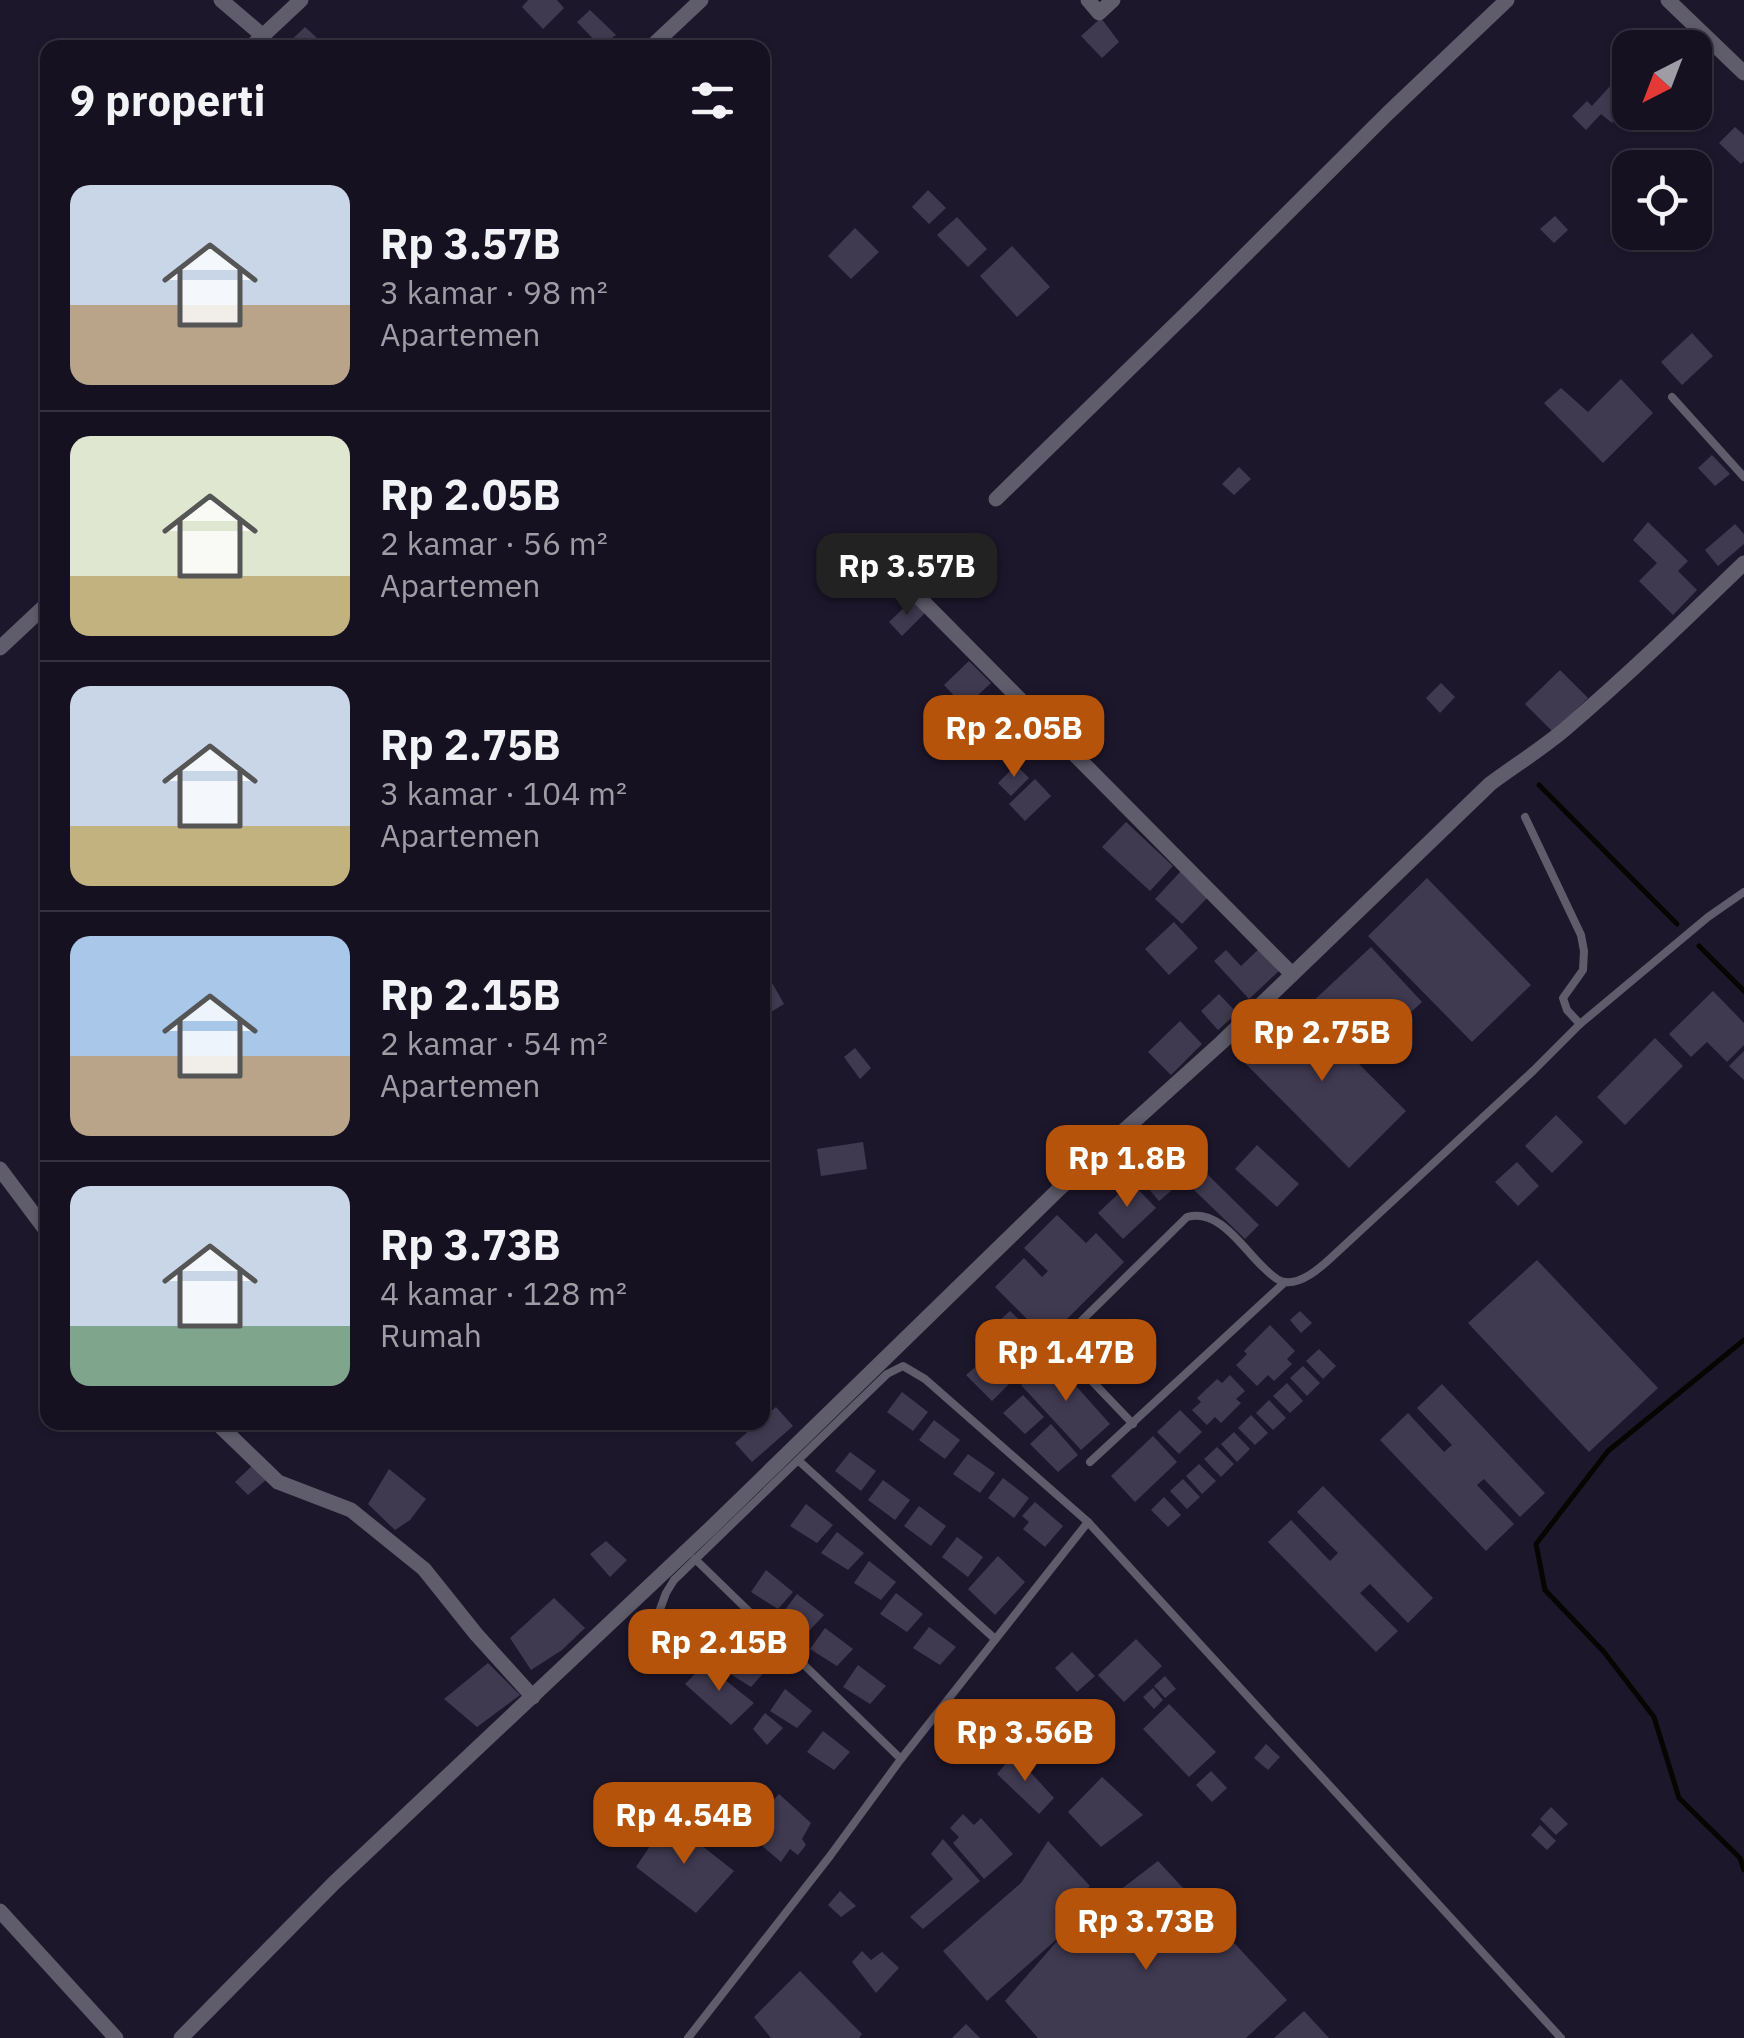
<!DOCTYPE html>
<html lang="id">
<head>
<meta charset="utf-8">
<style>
	:root { --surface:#161121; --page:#1f1a2a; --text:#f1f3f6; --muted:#9e9da5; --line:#35313f; --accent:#b45309 }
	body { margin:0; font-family:"IBM Plex Sans",sans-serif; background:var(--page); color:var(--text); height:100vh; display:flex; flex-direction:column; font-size:38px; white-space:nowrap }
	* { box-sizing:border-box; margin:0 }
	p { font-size:32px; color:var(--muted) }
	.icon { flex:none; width:55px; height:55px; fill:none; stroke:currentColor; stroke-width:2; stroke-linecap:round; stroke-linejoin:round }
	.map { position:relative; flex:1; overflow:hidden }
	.sheet { position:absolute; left:40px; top:40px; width:730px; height:1390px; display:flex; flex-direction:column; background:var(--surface); border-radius:20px; box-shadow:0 2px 8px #0004,0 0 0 2px var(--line) }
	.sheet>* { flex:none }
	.needle { width:65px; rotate:222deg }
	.fabs { position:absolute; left:1612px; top:30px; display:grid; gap:20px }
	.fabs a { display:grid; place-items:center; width:100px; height:100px; border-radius:20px; background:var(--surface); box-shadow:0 2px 8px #0004,0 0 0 2px var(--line); font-size:50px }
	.price { position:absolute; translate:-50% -85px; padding:0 22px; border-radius:20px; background:var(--accent); color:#fff; font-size:32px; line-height:65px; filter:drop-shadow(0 2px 5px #0008) }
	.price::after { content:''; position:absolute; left:50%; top:60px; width:30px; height:22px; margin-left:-15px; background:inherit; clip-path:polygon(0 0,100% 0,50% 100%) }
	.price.active { background:#222; color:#fff }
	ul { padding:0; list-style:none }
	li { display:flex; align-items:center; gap:30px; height:250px; padding:0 30px }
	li+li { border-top:2px solid var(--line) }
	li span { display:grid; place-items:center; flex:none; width:280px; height:200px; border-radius:20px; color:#555 }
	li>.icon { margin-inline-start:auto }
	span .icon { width:120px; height:120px; fill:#fffc; stroke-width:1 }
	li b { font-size:42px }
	h2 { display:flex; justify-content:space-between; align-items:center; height:120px; padding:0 30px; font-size:42px }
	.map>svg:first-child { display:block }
</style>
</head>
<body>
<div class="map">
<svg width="1744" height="2038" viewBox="0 0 1744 2038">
	<rect width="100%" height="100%" fill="#1d172c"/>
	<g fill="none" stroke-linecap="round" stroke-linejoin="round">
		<g stroke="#050600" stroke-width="5">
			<path d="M1539,785L1677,924"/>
			<path d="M1699,946L1744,991"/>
			<path d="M1744,1340L1608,1451L1536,1544L1545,1590L1604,1652L1654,1717L1679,1798L1740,1858L1744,1870"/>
		</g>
	</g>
	<g fill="#403a51">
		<path d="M528,0H557L564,8L543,29L522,7Z"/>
		<path d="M590,10L616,35L600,46L577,22Z"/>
		<path d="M1101,18L1119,42L1102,58L1081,36Z"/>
		<path d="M305,27L318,39L308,48H283Z"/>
		<path d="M1611,85L1630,104L1612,123L1601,114L1586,130L1572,116L1587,101L1592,106Z"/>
		<path d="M1735,127L1744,135V161L1741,164L1719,143Z"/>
		<path d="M928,190L946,208L929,224L912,207Z"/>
		<path d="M1555,216L1568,230L1554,243L1540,229Z"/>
		<path d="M957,217L987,249L968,267L937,235Z"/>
		<path d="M855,228L879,252L851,279L828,256Z"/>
		<path d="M1012,246L1050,287L1017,317L980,276Z"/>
		<path d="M1692,333L1713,356L1682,385L1661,362Z"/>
		<path d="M1621,379L1653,413L1603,463L1544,403L1561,388L1588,412Z"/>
		<path d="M1712,455L1730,474L1715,486L1698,468Z"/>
		<path d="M1239,467L1251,479L1234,495L1222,484Z"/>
		<path d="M1648,522L1688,561L1678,571L1697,590L1673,615L1639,581L1657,563L1633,540Z"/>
		<path d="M1735,524L1744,534V544L1718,566L1705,550Z"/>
		<path d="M912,600L925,613L902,636L889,622Z"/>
		<path d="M969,661L991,683L965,707L944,685Z"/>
		<path d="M1560,670L1588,698L1553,732L1525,704Z"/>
		<path d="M1441,683L1455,697L1440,713L1426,698Z"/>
		<path d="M1016,765L1029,778L1011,796L998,783Z"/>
		<path d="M1035,779L1051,796L1025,821L1009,804Z"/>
		<path d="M1126,822L1173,866L1150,891L1102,847Z"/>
		<path d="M1181,871L1208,897L1182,924L1155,899Z"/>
		<path d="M1427,878L1531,985L1472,1042L1368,936Z"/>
		<path d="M1174,922L1198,948L1169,975L1145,949Z"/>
		<path d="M1371,947L1422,1002L1360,1059L1309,1005Z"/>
		<path d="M1260,948L1280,970L1249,999L1214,961L1226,950L1241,966Z"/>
		<path d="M771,981L784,1004L766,1015L762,1007V985Z"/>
		<path d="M1713,991L1744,1023V1045L1727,1062L1707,1042L1691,1057L1669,1034Z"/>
		<path d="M1219,994L1237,1013L1218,1030L1201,1011Z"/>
		<path d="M1295,1000L1406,1111L1349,1168L1239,1057Z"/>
		<path d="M1180,1021L1202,1044L1171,1075L1148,1052Z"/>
		<path d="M1655,1038L1683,1066L1625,1125L1597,1097Z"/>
		<path d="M855,1048L871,1068L860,1079L844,1057Z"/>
		<path d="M1744,1051V1080L1729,1066Z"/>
		<path d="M1556,1115L1583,1142L1552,1173L1525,1146Z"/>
		<path d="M863,1142L867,1169L821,1176L817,1149Z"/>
		<path d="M1257,1145L1299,1184L1277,1207L1235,1169Z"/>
		<path d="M1169,1147L1192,1173L1159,1201L1137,1175Z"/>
		<path d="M1517,1162L1539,1186L1518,1206L1495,1182Z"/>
		<path d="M1206,1173L1259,1225L1245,1239L1192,1188Z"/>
		<path d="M1131,1182L1156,1208L1123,1239L1098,1213Z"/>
		<path d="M1057,1215L1086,1243L1096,1233L1124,1262L1047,1339L995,1287L1024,1258L1042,1277L1048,1271L1024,1248Z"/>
		<path d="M1537,1260L1658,1388L1589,1452L1468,1323Z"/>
		<path d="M1010,1311L1048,1348L1015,1377L977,1341Z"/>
		<path d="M1300,1311L1312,1323L1301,1333L1290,1320Z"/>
		<path d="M1270,1325L1295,1351L1287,1359L1292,1364L1274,1381L1268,1375L1257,1386L1236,1365L1247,1354L1244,1351Z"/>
		<path d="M1319,1349L1336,1366L1323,1379L1306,1361Z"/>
		<path d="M986,1358L1010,1383L992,1401L966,1375Z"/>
		<path d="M1051,1358L1110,1424L1081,1450L1021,1385Z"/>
		<path d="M1303,1366L1320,1383L1307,1396L1290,1378Z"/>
		<path d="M1230,1375L1245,1391L1236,1399L1241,1403L1221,1423L1215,1417L1207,1425L1192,1410L1201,1402L1197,1398L1217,1379L1222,1383Z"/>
		<path d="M1287,1383L1303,1401L1290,1413L1273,1396Z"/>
		<path d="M1442,1384L1545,1493L1520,1517L1484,1479L1477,1485L1514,1524L1486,1551L1380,1440L1408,1413L1444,1452L1452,1445L1417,1408Z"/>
		<path d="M902,1392L928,1412L913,1431L887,1412Z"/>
		<path d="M1023,1395L1044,1417L1025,1434L1003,1413Z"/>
		<path d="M1269,1400L1286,1418L1273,1430L1256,1413Z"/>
		<path d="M776,1407L793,1426L752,1462L735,1443L759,1422H762V1419Z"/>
		<path d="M1180,1410L1202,1432L1179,1454L1157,1432Z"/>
		<path d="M1251,1415L1268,1433L1255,1445L1238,1428Z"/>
		<path d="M934,1420L960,1440L945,1459L919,1440Z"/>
		<path d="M1051,1424L1078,1455L1058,1472L1030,1444Z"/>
		<path d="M1234,1432L1250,1449L1237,1462L1221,1444Z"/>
		<path d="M1153,1436L1177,1462L1135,1502L1111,1476Z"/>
		<path d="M1217,1447L1234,1464L1221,1477L1204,1459Z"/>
		<path d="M850,1452L876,1471L861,1491L835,1471Z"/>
		<path d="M968,1454L995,1473L980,1493L953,1474Z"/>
		<path d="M1199,1464L1216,1481L1202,1494L1186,1476Z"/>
		<path d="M252,1466L266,1480L248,1495L235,1482Z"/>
		<path d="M389,1469L426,1499L410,1520L395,1530L368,1504Z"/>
		<path d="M1003,1478L1029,1498L1014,1518L988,1498Z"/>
		<path d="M1183,1479L1200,1497L1187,1509L1170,1491Z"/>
		<path d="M883,1480L910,1500L895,1520L868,1500Z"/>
		<path d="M1323,1486L1433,1598L1408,1623L1370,1584L1360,1593L1398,1631L1376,1652L1268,1542L1291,1520L1330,1561L1338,1553L1297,1512Z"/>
		<path d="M1164,1497L1181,1515L1168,1527L1151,1510Z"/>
		<path d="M1035,1502L1063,1526L1045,1547L1023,1529L1029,1522L1022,1516Z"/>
		<path d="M806,1504L833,1525L817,1543L790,1526Z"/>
		<path d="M919,1506L946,1526L931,1546L904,1526Z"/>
		<path d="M837,1532L864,1553L848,1570L821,1553Z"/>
		<path d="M957,1537L983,1557L968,1577L942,1557Z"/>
		<path d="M606,1541L627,1560L610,1577L590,1554Z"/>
		<path d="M998,1556L1025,1582L995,1615L968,1589Z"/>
		<path d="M869,1561L896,1582L881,1600L854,1583Z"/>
		<path d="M766,1570L793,1592L778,1609L751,1592Z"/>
		<path d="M896,1593L923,1614L907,1632L880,1614Z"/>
		<path d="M797,1594L824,1615L808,1632L781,1615Z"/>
		<path d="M554,1598L585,1628L562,1650L531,1670L510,1638Z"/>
		<path d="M929,1627L956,1647L940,1665L913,1648Z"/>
		<path d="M825,1628L853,1649L837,1666L810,1649Z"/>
		<path d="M1136,1639L1162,1666L1124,1702L1098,1675Z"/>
		<path d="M740,1648L767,1669L751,1687L724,1670Z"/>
		<path d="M1072,1652L1095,1676L1077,1692L1055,1668Z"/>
		<path d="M488,1663L520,1695L477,1727L444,1699Z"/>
		<path d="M705,1664L754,1703L731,1725L685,1684Z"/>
		<path d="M858,1665L886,1686L870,1704L843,1687Z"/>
		<path d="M1165,1676L1176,1689L1165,1698L1154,1686Z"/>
		<path d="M1153,1688L1163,1700L1154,1709L1143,1697Z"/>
		<path d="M785,1689L812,1711L797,1728L770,1711Z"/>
		<path d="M1169,1704L1216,1752L1189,1777L1143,1729Z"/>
		<path d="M765,1713L783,1728L767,1745L753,1729Z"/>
		<path d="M823,1731L850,1752L834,1770L807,1752Z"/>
		<path d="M1266,1744L1280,1757L1268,1770L1254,1758Z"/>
		<path d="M1014,1754L1054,1798L1039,1814L997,1774Z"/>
		<path d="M1211,1771L1227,1788L1212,1802L1196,1785Z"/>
		<path d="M1102,1777L1143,1815L1101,1847L1068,1812Z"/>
		<path d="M779,1794L811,1823L802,1839L806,1845L798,1855L790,1849L781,1862L745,1831Z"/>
		<path d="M1551,1807L1568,1824L1556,1835L1540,1819Z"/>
		<path d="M963,1814L974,1825L981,1818L1013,1854L984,1879L953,1843L959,1837L950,1828Z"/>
		<path d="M668,1819L734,1871L696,1913L636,1867Z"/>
		<path d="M1540,1825L1556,1841L1547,1850L1531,1835Z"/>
		<path d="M943,1839L980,1881L923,1929L910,1917L953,1879L931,1854Z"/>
		<path d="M1048,1841L1090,1886L1055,1919L1065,1932L987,2001L943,1951L1021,1883Z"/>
		<path d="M1158,1861L1287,2000L1246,2038H1038L1005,2001L1065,1932Z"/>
		<path d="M840,1891L856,1906L841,1917L828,1905Z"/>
		<path d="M862,1951L871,1960L882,1952L899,1968L876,1993L852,1962Z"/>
		<path d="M800,1971L862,2034L859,2038H771L754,2017Z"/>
		<path d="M1304,2011L1329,2038H1274Z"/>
		<path d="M966,2024L980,2038H952Z"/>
	</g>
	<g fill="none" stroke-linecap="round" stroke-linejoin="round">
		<g stroke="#5f5c6b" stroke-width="8">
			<path d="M1672,397L1744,477"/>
			<path d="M1580,1024L1708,917L1744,892"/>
			<path d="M1133,1424L1067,1355L1062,1342L1069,1333L1187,1217C1220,1208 1243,1249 1264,1268C1269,1273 1277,1281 1284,1282C1302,1285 1321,1267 1333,1256L1533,1071L1580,1024L1567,1010L1563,998L1583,970L1584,951L1581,935L1525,817"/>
			<path d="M799,1461L995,1639"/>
			<path d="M1090,1462L1285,1282"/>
			<path d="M695,1559L901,1759"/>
			<path d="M655,1623L666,1593L674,1580L887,1374L903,1366L925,1379L1088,1522L1561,2038"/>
			<path d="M688,2038L830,1856L901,1759L1088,1522"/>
		</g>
		<g stroke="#5f5c6b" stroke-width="15">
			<path d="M221,0L262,35"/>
			<path d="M1088,0L1099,13L1113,0"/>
			<path d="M1668,0L1744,73"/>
			<path d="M257,48L254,44L301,0"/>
			<path d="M650,48L701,0"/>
			<path d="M996,499L1198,302L1387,114L1507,0"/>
			<path d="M874,552L1291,973"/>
			<path d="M0,648L48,603"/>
			<path d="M0,1169L48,1233"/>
			<path d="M216,1422L278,1482L351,1510L424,1569L476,1634L533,1697"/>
			<path d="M0,1911L116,2038"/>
			<path d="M181,2038L334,1883L712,1527L1058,1190L1222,1042L1490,784C1514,766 1540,750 1564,730C1626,677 1685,620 1744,563"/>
		</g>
	</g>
</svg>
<div class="fabs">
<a><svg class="needle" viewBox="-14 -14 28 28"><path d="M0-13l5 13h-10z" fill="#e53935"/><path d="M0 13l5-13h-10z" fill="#9e9da5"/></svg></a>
<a><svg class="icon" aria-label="locate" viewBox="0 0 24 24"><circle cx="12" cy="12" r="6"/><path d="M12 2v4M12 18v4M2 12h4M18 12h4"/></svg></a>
</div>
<b class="price active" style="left:907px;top:618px">Rp 3.57B</b>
<b class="price" style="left:1014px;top:780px">Rp 2.05B</b>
<b class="price" style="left:1322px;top:1084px">Rp 2.75B</b>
<b class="price" style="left:1127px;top:1210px">Rp 1.8B</b>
<b class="price" style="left:1066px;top:1404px">Rp 1.47B</b>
<b class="price" style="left:719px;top:1694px">Rp 2.15B</b>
<b class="price" style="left:1025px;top:1784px">Rp 3.56B</b>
<b class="price" style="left:684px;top:1867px">Rp 4.54B</b>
<b class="price" style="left:1146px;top:1973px">Rp 3.73B</b>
<section class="sheet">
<h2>9 properti<svg class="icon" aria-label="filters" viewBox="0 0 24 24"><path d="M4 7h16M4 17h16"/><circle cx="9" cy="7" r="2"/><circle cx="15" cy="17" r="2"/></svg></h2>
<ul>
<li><span style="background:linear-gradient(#c9d6e8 60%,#b9a48a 0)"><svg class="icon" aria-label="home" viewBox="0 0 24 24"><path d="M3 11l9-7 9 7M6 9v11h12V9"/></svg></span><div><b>Rp 3.57B</b><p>3 kamar · 98 m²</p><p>Apartemen</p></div></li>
<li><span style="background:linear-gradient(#dfe7d0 70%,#c2b280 0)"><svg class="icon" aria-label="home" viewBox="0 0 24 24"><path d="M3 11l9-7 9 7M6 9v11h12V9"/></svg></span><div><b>Rp 2.05B</b><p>2 kamar · 56 m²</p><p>Apartemen</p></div></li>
<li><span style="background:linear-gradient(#c9d6e8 70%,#c2b280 0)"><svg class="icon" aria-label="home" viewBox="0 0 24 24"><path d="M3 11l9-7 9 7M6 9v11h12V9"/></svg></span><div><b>Rp 2.75B</b><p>3 kamar · 104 m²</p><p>Apartemen</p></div></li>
<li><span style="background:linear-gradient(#a9c7e8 60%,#b9a48a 0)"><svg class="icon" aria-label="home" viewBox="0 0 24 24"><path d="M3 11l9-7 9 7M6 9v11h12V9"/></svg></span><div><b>Rp 2.15B</b><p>2 kamar · 54 m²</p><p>Apartemen</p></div></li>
<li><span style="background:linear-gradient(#c9d6e8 70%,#7fa58c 0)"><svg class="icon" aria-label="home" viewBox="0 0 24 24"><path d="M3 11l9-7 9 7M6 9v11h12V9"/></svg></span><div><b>Rp 3.73B</b><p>4 kamar · 128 m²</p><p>Rumah</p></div></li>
</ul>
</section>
</div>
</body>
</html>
